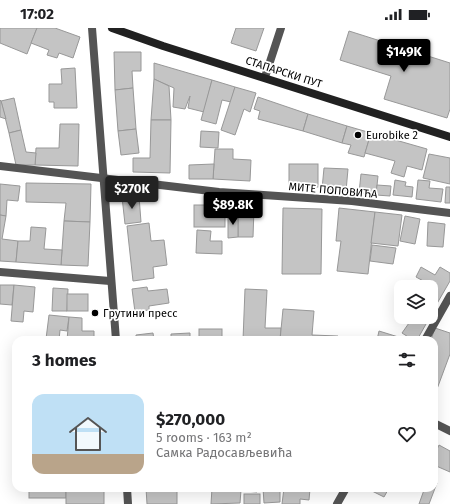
<!DOCTYPE html>
<html lang="en">
<head>
<meta charset="utf-8">
<style>
	:root { --surface:#fff; --page:#f2f2f2; --text:#202124; --muted:#757577; --accent:#000 }
	body { margin:0; font-family:"Fira Sans",sans-serif; background:var(--page); color:var(--text); height:100vh; display:flex; flex-direction:column; font-size:15px; white-space:nowrap }
	* { box-sizing:border-box; margin:0 }
	p { font-size:13px; color:var(--muted) }
	.icon { flex:none; width:22px; height:22px; fill:none; stroke:currentColor; stroke-width:2; stroke-linecap:round; stroke-linejoin:round }
	.map { position:relative; flex:1; overflow:hidden }
	.details { position:absolute; left:12px; top:308px; width:426px; height:156px; display:flex; flex-direction:column; background:var(--surface); border-radius:12px; box-shadow:0 4px 16px #0002 }
	.details>* { flex:none }
	.tools { position:absolute; left:394px; top:252px; display:grid; gap:8px }
	.tools a { display:grid; place-items:center; width:44px; height:44px; border-radius:8px; background:var(--surface); box-shadow:0 4px 16px #0002; font-size:20px }
	.price { position:absolute; translate:-50% -34px; padding:0 9px; border-radius:4px; background:var(--accent); color:#fff; font-size:13px; line-height:26px; filter:drop-shadow(0 1px 2px #0008) }
	.price::after { content:''; position:absolute; left:50%; top:24px; width:12px; height:9px; margin-left:-6px; background:inherit; clip-path:polygon(0 0,100% 0,50% 100%) }
	.price.on { background:#222; color:#fff }
	ul { padding:0; list-style:none }
	li { display:flex; align-items:center; gap:12px; height:100px; padding:0 20px }
	li span { display:grid; place-items:center; flex:none; width:112px; height:80px; border-radius:12px; color:#555 }
	li>.icon { margin-inline-start:auto }
	span .icon { width:48px; height:48px; fill:#fffc; stroke-width:1 }
	li b { font-size:17px }
	h2 { display:flex; justify-content:space-between; align-items:center; height:48px; padding:0 20px; font-size:17px }
	.status { display:flex; justify-content:space-between; align-items:center; height:28px; padding:0 20px; background:var(--surface); direction:ltr }
	.status svg { height:11px; fill:currentColor }
	.map>svg:first-child { display:block }
</style>
</head>
<body>
<div class="status"><b>17:02</b><svg viewBox="0 0 49 12"><path d="M0 12V9h3v3zM5 12V6h3v6zM10 12V3h3v9zM15 12V0h3v12zM26 1h20v11H26zM47 4h2v5h-2z"/></svg></div>
<div class="map">
<svg width="450" height="476" viewBox="0 0 450 476">
	<rect width="100%" height="100%" fill="#fff"/>
	<g fill="#c4c4c4" stroke="#989898">
		<path d="M0,0H37L27,26L0,15Z"/>
		<path d="M37,0H55L80,9L73,30L59,25L57,30L47,27L49,22L31,15Z"/>
		<path d="M236,0H264L256,23L231,15Z"/>
		<path d="M349,3L450,35V81L447,90L384,71L391,48L340,32Z"/>
		<path d="M114,24H141V43H132L133,60L115,62Z"/>
		<path d="M154,35L212,52L204,84L188,80L190,68L185,81L173,79L174,60L154,51Z"/>
		<path d="M75,40L77,80H54V74H49V56H62L61,41Z"/>
		<path d="M154,51L169,58L171,92H151Z"/>
		<path d="M212,52L235,59L231,74L222,72L216,96L201,92Z"/>
		<path d="M235,59L256,65L250,84L244,81L235,107L221,102Z"/>
		<path d="M133,60L136,101L118,103L115,62Z"/>
		<path d="M258,69L308,86L303,103L258,91L260,83L254,81Z"/>
		<path d="M14,70L21,102L9,105L1,73Z"/>
		<path d="M0,72L1,73L6,91L0,89Z"/>
		<path d="M308,86L347,98L342,115L303,103Z"/>
		<path d="M151,92H171L170,145L133,144V130H150Z"/>
		<path d="M60,96H79L78,138L35,137L36,120H59Z"/>
		<path d="M347,98L371,105L364,129L348,125L351,117L342,115Z"/>
		<path d="M136,101L139,125L121,127L118,103Z"/>
		<path d="M21,102L26,124L36,125L35,137H16L9,105Z"/>
		<path d="M201,103L219,104L218,120L200,119Z"/>
		<path d="M371,105L427,121L422,142L407,138L404,149L391,145L395,133L365,125Z"/>
		<path d="M215,121H233V131L251,132L250,153L213,151Z"/>
		<path d="M429,126L450,130V156L423,150Z"/>
		<path d="M214,136L213,151H189V137Z"/>
		<rect x="289" y="136" width="29" height="23"/>
		<path d="M324,140L348,141L346,163L322,161Z"/>
		<path d="M361,146L378,148L376,167L359,165Z"/>
		<path d="M395,152L406,154L405,158L413,159L412,169L393,167Z"/>
		<path d="M418,152L430,153L429,160L443,161L441,174L416,171Z"/>
		<path d="M26,155L91,156L90,194L64,193L66,175L26,174Z"/>
		<path d="M0,156L20,158L18,173L7,172L6,188L0,187Z"/>
		<path d="M377,157L391,158L390,168L376,167Z"/>
		<path d="M446,159H450V175H445Z"/>
		<path d="M139,168L141,194L125,196L122,169Z"/>
		<rect x="194" y="177" width="31" height="22"/>
		<path d="M238,180L254,181L253,209H238Z"/>
		<path d="M283,180L322,181L321,246H282Z"/>
		<path d="M339,180L375,184L368,246L337,243L341,213H336Z"/>
		<path d="M375,184L402,187L398,218L371,215Z"/>
		<path d="M0,187L6,188L2,211L18,213L16,234L0,233Z"/>
		<path d="M238,187V209L228,210V188Z"/>
		<path d="M405,188L420,191L415,216L400,213Z"/>
		<path d="M64,193L90,194L88,238L61,237Z"/>
		<path d="M428,194L445,196L443,219L427,218Z"/>
		<path d="M149,195L151,213L164,212L167,237L153,239L154,250L133,253L127,198Z"/>
		<path d="M31,199L46,200L44,221L62,222L61,237L16,234L18,213H30Z"/>
		<path d="M197,202L211,203L210,213H222V226L196,225Z"/>
		<path d="M372,217L396,220L393,236L370,233Z"/>
		<path d="M421,239L435,247L440,239L450,245V253L435,279L431,276V259H427L429,256L416,249Z"/>
		<path d="M0,257H14L12,277L0,276Z"/>
		<path d="M14,257L35,259L33,284L24,283L23,294L11,293Z"/>
		<path d="M147,259L148,263L167,261L169,275L149,278V282L135,284L132,261Z"/>
		<path d="M53,260L68,261L67,283H52Z"/>
		<path d="M245,261L267,262L265,300H281L280,312H243Z"/>
		<rect x="67" y="266" width="21" height="17"/>
		<path d="M283,281L314,283L312,307L338,308V312H280Z"/>
		<path d="M49,287L69,289L67,303L60,302L59,312L46,311Z"/>
		<path d="M401,288V289H430L417,312H413L402,305L409,295L400,290Z"/>
		<path d="M69,289L82,290V303H94V312H67Z"/>
		<path d="M435,300L450,305V326L434,369V312H431Z"/>
		<rect x="199" y="301" width="23" height="11"/>
		<path d="M379,303L408,312H377Z"/>
		<path d="M153,305L154,312H136V307Z"/>
		<path d="M190,305V312H171V306Z"/>
		<path d="M439,417L450,423V444L434,437V428Z"/>
		<path d="M434,454L437,455L429,476H419L424,462L418,460H434Z"/>
		<rect x="29" y="460" width="37" height="10"/>
		<rect x="66" y="460" width="38" height="16"/>
		<path d="M146,460H177V476H147Z"/>
		<path d="M212,460L241,462L240,475L211,476Z"/>
		<path d="M245,460H258L257,464L245,463Z"/>
		<path d="M263,460H280V474L264,475Z"/>
		<path d="M284,460L310,461L309,472L300,471V476H282Z"/>
		<path d="M366,460H389L384,469Z"/>
		<rect x="244" y="466" width="16" height="10"/>
	</g>
	<g fill="none" stroke-linecap="round" stroke-linejoin="round">
		<g stroke="#545454" stroke-width="8">
			<path d="M92,0L116,312"/>
			<path d="M265,49L281,0"/>
			<path d="M0,138L219,164L352,173L450,185"/>
			<path d="M0,244L110,253"/>
			<path d="M425,312L450,268"/>
			<path d="M434,395L450,403"/>
			<path d="M127,460L128,476"/>
			<path d="M337,476L346,460"/>
		</g>
		<path stroke="#212121" stroke-width="8" d="M112,0L163,18L450,109"/>
	</g>
	<g fill="#000" stroke="#fff" stroke-width="1.5">
		<circle cx="358" cy="107" r="4"/>
		<circle cx="95" cy="285" r="4"/>
	</g>
	<g text-anchor="middle" stroke-width="3.5" stroke-linejoin="round" paint-order="stroke">
		<g font-size="11" fill="#000" stroke="#fff">
			<text transform="translate(284 44) rotate(18)" y="4">СТАПАРСКИ ПУТ</text>
			<text transform="translate(333 162) rotate(5)" y="4">МИТЕ ПОПОВИЋА</text>
		</g>
		<g font-size="11" fill="#000" stroke="#fff" text-anchor="start">
			<text x="366" y="111">Eurobike 2</text>
			<text x="103" y="289">Грутини пресс</text>
		</g>
	</g>
</svg>
<div class="tools">
<a><svg class="icon" aria-label="layers" viewBox="0 0 24 24"><path d="M12 4l9 5-9 5-9-5zM3 14l9 5 9-5"/></svg></a>
</div>
<b class="price" style="left:404px;top:45px">$149K</b>
<b class="price on" style="left:132px;top:182px">$270K</b>
<b class="price" style="left:233px;top:198px">$89.8K</b>
<section class="details">
<h2>3 homes<svg class="icon" aria-label="filters" viewBox="0 0 24 24"><path d="M4 7h16M4 17h16"/><circle cx="9" cy="7" r="2"/><circle cx="15" cy="17" r="2"/></svg></h2>
<ul>
<li><span style="background:linear-gradient(#bfe0f5 75%,#b9a48a 0)"><svg class="icon" aria-label="home" viewBox="0 0 24 24"><path d="M3 11l9-7 9 7M6 9v11h12V9"/></svg></span><div><b>$270,000</b><p>5 rooms · 163 m²</p><p>Самка Радосављевића</p></div><svg class="icon" aria-label="heart" viewBox="0 0 24 24"><path d="M12 20l-8-8c-3-5 5-10 8-4 3-6 11-1 8 4z"/></svg></li>
</ul>
</section>
</div>
</body>
</html>
